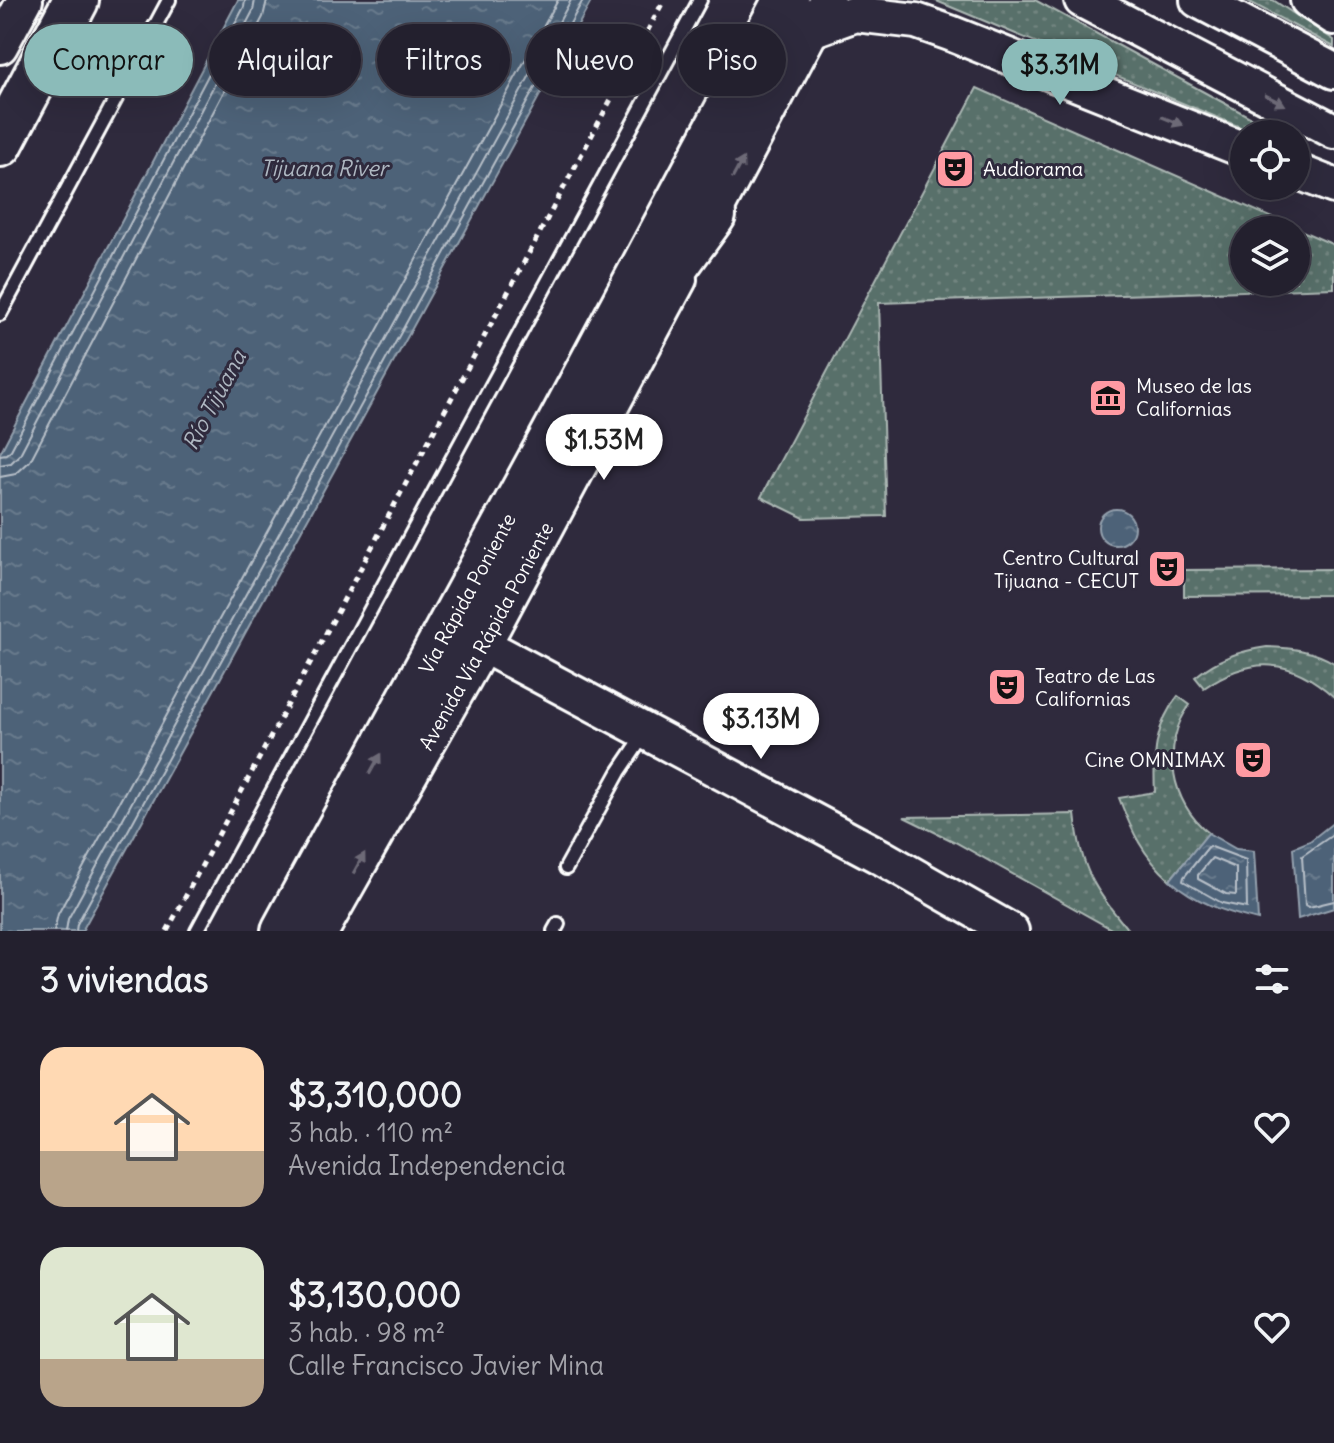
<!DOCTYPE html>
<html lang="es">
<head>
<meta charset="utf-8">
<style>
	:root { --surface:#23202e; --page:#2b2836; --text:#f1f3f6; --muted:#a3a3aa; --line:#403e4a; --accent:#8bbbb9 }
	body { margin:0; font-family:Delius,sans-serif; background:var(--page); color:var(--text); height:100vh; display:flex; flex-direction:column; font-size:30px; white-space:nowrap }
	* { box-sizing:border-box; margin:0 }
	p { font-size:26px; color:var(--muted) }
	.icon { flex:none; width:44px; height:44px; fill:none; stroke:currentColor; stroke-width:2; stroke-linecap:round; stroke-linejoin:round }
	.map { position:relative; height:931px; overflow:hidden }
	.panel { display:flex; flex-direction:column; background:var(--surface); flex:1 }
	.panel>* { flex:none }
	.banner { position:absolute; left:24px; top:24px; width:800px; height:72px; display:flex; gap:16px }
	.fabs { position:absolute; left:1230px; top:120px; display:grid; gap:16px }
	.fabs a { display:grid; place-items:center; width:80px; height:80px; border-radius:50%; background:var(--surface); box-shadow:0 8px 32px #0002,0 0 0 2px var(--line); font-size:40px }
	.price { position:absolute; translate:-50% -68px; padding:0 18px; border-radius:28px; background:#fff; color:#222; font-size:26px; line-height:52px; filter:drop-shadow(0 2px 4px #0008) }
	.price::after { content:''; position:absolute; left:50%; top:48px; width:24px; height:18px; margin-left:-12px; background:inherit; clip-path:polygon(0 0,100% 0,50% 100%) }
	.price.active { background:var(--accent); color:#111 }
	ul { padding:0; list-style:none }
	li { display:flex; align-items:center; gap:24px; height:200px; padding:0 40px }
	li span { display:grid; place-items:center; flex:none; width:224px; height:160px; border-radius:24px; color:#555 }
	li>.icon { margin-inline-start:auto }
	span .icon { width:96px; height:96px; fill:#fffc; stroke-width:1 }
	li b { font-size:34px }
	h2 { display:flex; justify-content:space-between; align-items:center; height:96px; padding:0 40px; font-size:34px }
	.pill { padding:0 28px; border-radius:36px; background:var(--surface); box-shadow:0 8px 32px #0002,0 0 0 2px var(--line); font-size:28px; line-height:72px }
	.pill.active { background:var(--accent); color:#111 }
	.map>svg:first-child { display:block }
</style>
</head>
<body>
<div class="map">
<svg width="1334" height="931" viewBox="0 0 1334 931">
	<defs>
		<pattern id="grass-dots" width="8" height="8" patternUnits="userSpaceOnUse" patternTransform="scale(2)"><rect width="8" height="8" fill="#59706a"/><path d="M2 2h.1M6 6h.1" fill="none" stroke="#728580" stroke-width="1.8" stroke-linecap="round"/></pattern>
		<pattern id="water-ripples" width="26" height="14" patternUnits="userSpaceOnUse" patternTransform="scale(2)"><rect width="26" height="14" fill="#4d6278"/><path d="M2 4q2-2 4 0t4 0M15 11q2-2 4 0t4 0" fill="none" stroke="#687a8c"/></pattern>
	</defs>
	<rect width="100%" height="100%" fill="#2f2a3d"/>
	<filter id="ink" filterUnits="userSpaceOnUse"><feTurbulence type="fractalNoise" baseFrequency=".0125" numOctaves="2"/><feDisplacementMap in="SourceGraphic" scale="16" xChannelSelector="R" yChannelSelector="G"/><feConvolveMatrix kernelMatrix="1 2 1 2 8 2 1 2 1" color-interpolation-filters="sRGB"/></filter>
	<g filter="url(#ink)">
		<g fill="url(#grass-dots)" stroke="#acb8b4" stroke-width="2" fill-rule="evenodd">
			<path d="M934,0H1035L1281,134H1257Z"/>
			<path d="M1246,0H1273L1334,40V47Z"/>
			<path d="M977,88L1334,245V288L879,303L886,516L804,518L761,497ZM1244,230H1296V282H1244Z"/>
			<path d="M1334,569V595L1184,596V570Z"/>
			<path d="M1267,647C1291,648 1313,650 1334,663V697C1291,658 1252,655 1204,688L1195,677C1217,659 1239,651 1267,647Z"/>
			<path d="M1178,696L1190,705C1160,744 1171,804 1209,833L1170,880C1143,856 1132,832 1119,798L1155,792C1153,757 1155,724 1178,696Z"/>
			<path d="M1075,814C1081,871 1094,888 1129,931H1115L955,842L904,817Z"/>
		</g>
		<g fill="url(#water-ripples)" stroke="#94a1ae" stroke-width="2">
			<path d="M238,0H592L82,931H0V453Z"/>
			<circle cx="1116" cy="527" r="18"/>
			<path d="M1334,822V908L1298,919L1293,848L1310,841Z"/>
			<path d="M1208,833L1236,849L1254,851L1258,920C1225,912 1196,903 1170,880Z"/>
		</g>
		<g fill="none" stroke-linecap="round" stroke-linejoin="round">
			<g stroke="#b8c0c9" stroke-width="2">
				<path d="M0,455L6,454L11,450L244,7L245,0"/>
				<path d="M0,465L11,463L20,454L253,11L255,0"/>
				<path d="M0,477L16,474L30,461L263,17L267,0"/>
				<path d="M1334,834L1302,856L1305,905L1309,907L1334,901"/>
				<path d="M1209,846L1246,860L1247,908L1222,903L1183,881L1184,877Z"/>
				<path d="M1212,858L1236,868V895L1226,894L1198,879V875Z"/>
				<path d="M54,931L58,914L558,0"/>
				<path d="M66,931L68,919L571,0"/>
				<path d="M76,931L77,924L583,0"/>
			</g>
			<defs>
				<g id="lane">
					<path d="M0,314L169,0"/>
					<path d="M566,868L619,772L644,735"/>
					<path d="M197,931L700,0"/>
					<path d="M554,931L558,924"/>
				</g>
				<g id="secondary">
					<path d="M1082,0L1334,131"/>
					<path d="M1198,0L1334,71"/>
					<path d="M1308,0L1334,17"/>
					<path d="M811,30L855,14L916,21L950,33L1244,150"/>
					<path d="M0,46L25,0"/>
					<path d="M1296,171L1334,186"/>
					<path d="M702,236L827,0"/>
					<path d="M483,645L883,858L1011,931"/>
					<path id="s1" d="M321,931L483,645L679,279"/>
				</g>
				<g id="highway">
					<path d="M0,144L76,0"/>
					<path d="M651,300L713,215"/>
					<path id="s2" d="M284,931L556,431L786,0"/>
				</g>
			</defs>
			<use href="#lane" stroke="#fff" stroke-width="18"/>
			<use href="#secondary" stroke="#fff" stroke-width="40"/>
			<use href="#highway" stroke="#fff" stroke-width="50"/>
			<path stroke="#fff" stroke-width="5" stroke-dasharray="6 6" stroke-linecap="butt" d="M167,931L664,0"/>
			<use href="#lane" stroke="#2f2a3d" stroke-width="12"/>
			<use href="#secondary" stroke="#2f2a3d" stroke-width="34"/>
			<use href="#highway" stroke="#2f2a3d" stroke-width="44"/>
		</g>
		<defs><path id="oneway-solid" d="M-6-.8H1V-3.2L6.5 0L1 3.2V.8H-6Z" transform="scale(2)"/></defs>
		<g fill="#6d6a77">
			<use href="#oneway-solid" transform="translate(1275 100) rotate(27)"/>
			<use href="#oneway-solid" transform="translate(1172 121) rotate(22)"/>
			<use href="#oneway-solid" transform="translate(738 168) rotate(-62)"/>
			<use href="#oneway-solid" transform="translate(375 764) rotate(-61)"/>
			<use href="#oneway-solid" transform="translate(359 863) rotate(-61)"/>
		</g>
	</g>
	<defs>
		<symbol id="theatre-square" viewBox="-11 -11 22 22"><rect x="-9" y="-9" width="18" height="18" rx="4" fill="#ff9aa2" stroke="#2f2a3d"/><path d="M-5-5.5Q0-4 5-5.5V0Q5 5 0 6Q-5 5-5 0ZM-3.3-2.5H-1v1.5H-3.3ZM1-2.5H3.3v1.5H1ZM-2.8 1Q0 5.5 2.8 1Z" fill="#111"/></symbol>
		<symbol id="museum-square" viewBox="-11 -11 22 22"><rect x="-9" y="-9" width="18" height="18" rx="4" fill="#ff9aa2" stroke="#2f2a3d"/><path d="M0-6L6-3V-2H-6V-3ZM-5-1h2V3h-2ZM-1-1h2V3h-2ZM3-1h2V3H3ZM-6 4H6V6H-6Z" fill="#111"/></symbol>
	</defs>
	<g fill-rule="evenodd">
		<use href="#theatre-square" x="933" y="147" width="44" height="44"/>
		<use href="#museum-square" x="1086" y="376" width="44" height="44"/>
		<use href="#theatre-square" x="1145" y="547" width="44" height="44"/>
		<use href="#theatre-square" x="985" y="665" width="44" height="44"/>
		<use href="#theatre-square" x="1231" y="738" width="44" height="44"/>
	</g>
	<g text-anchor="middle" stroke-width="6" stroke-linejoin="round" paint-order="stroke">
		<g font-size="20" fill="#fff" stroke="#2f2a3d" text-anchor="start">
			<text x="983" y="176">Audiorama</text>
			<text x="1136" y="393">Museo de las<tspan x="1136" dy="23">Californias</tspan></text>
			<text x="1139" y="565" text-anchor="end">Centro Cultural<tspan x="1139" dy="23">Tijuana - CECUT</tspan></text>
			<text x="1035" y="683">Teatro de Las<tspan x="1035" dy="23">Californias</tspan></text>
			<text x="1225" y="767" text-anchor="end">Cine OMNIMAX</text>
		</g>
		<g font-size="20" fill="#fff" stroke="#2f2a3d">
			<text dy="7" stroke="none"><textPath href="#s2" startOffset="384">Vía Rápida Poniente</textPath></text>
			<text dy="7" stroke="none"><textPath href="#s1" startOffset="338">Avenida Vía Rápida Poniente</textPath></text>
		</g>
		<g font-size="22" font-style="italic" fill="#afb8c2" stroke="#2f2a3d">
			<text x="324" y="176">Tijuana River</text>
			<text transform="translate(214 400) rotate(-62)" y="8">Río Tijuana</text>
		</g>
	</g>
</svg>
<div class="fabs">
<a><svg class="icon" aria-label="locate" viewBox="0 0 24 24"><circle cx="12" cy="12" r="6"/><path d="M12 2v4M12 18v4M2 12h4M18 12h4"/></svg></a>
<a><svg class="icon" aria-label="layers" viewBox="0 0 24 24"><path d="M12 4l9 5-9 5-9-5zM3 14l9 5 9-5"/></svg></a>
</div>
<b class="price active" style="left:1060px;top:107px">$3.31M</b>
<b class="price" style="left:604px;top:482px">$1.53M</b>
<b class="price" style="left:761px;top:761px">$3.13M</b>
<div class="banner">
<a class="pill active">Comprar</a>
<a class="pill">Alquilar</a>
<a class="pill">Filtros</a>
<a class="pill">Nuevo</a>
<a class="pill">Piso</a>
</div>
</div>
<section class="panel">
<h2>3 viviendas<svg class="icon" aria-label="filters" viewBox="0 0 24 24"><path d="M4 7h16M4 17h16"/><circle cx="9" cy="7" r="2"/><circle cx="15" cy="17" r="2"/></svg></h2>
<ul>
<li><span style="background:linear-gradient(#ffd9b3 65%,#b9a48a 0)"><svg class="icon" aria-label="home" viewBox="0 0 24 24"><path d="M3 11l9-7 9 7M6 9v11h12V9"/></svg></span><div><b>$3,310,000</b><p>3 hab. · 110 m²</p><p>Avenida Independencia</p></div><svg class="icon" aria-label="heart" viewBox="0 0 24 24"><path d="M12 20l-8-8c-3-5 5-10 8-4 3-6 11-1 8 4z"/></svg></li>
<li><span style="background:linear-gradient(#dfe7d0 70%,#b9a48a 0)"><svg class="icon" aria-label="home" viewBox="0 0 24 24"><path d="M3 11l9-7 9 7M6 9v11h12V9"/></svg></span><div><b>$3,130,000</b><p>3 hab. · 98 m²</p><p>Calle Francisco Javier Mina</p></div><svg class="icon" aria-label="heart" viewBox="0 0 24 24"><path d="M12 20l-8-8c-3-5 5-10 8-4 3-6 11-1 8 4z"/></svg></li>
</ul>
</section>
</body>
</html>
